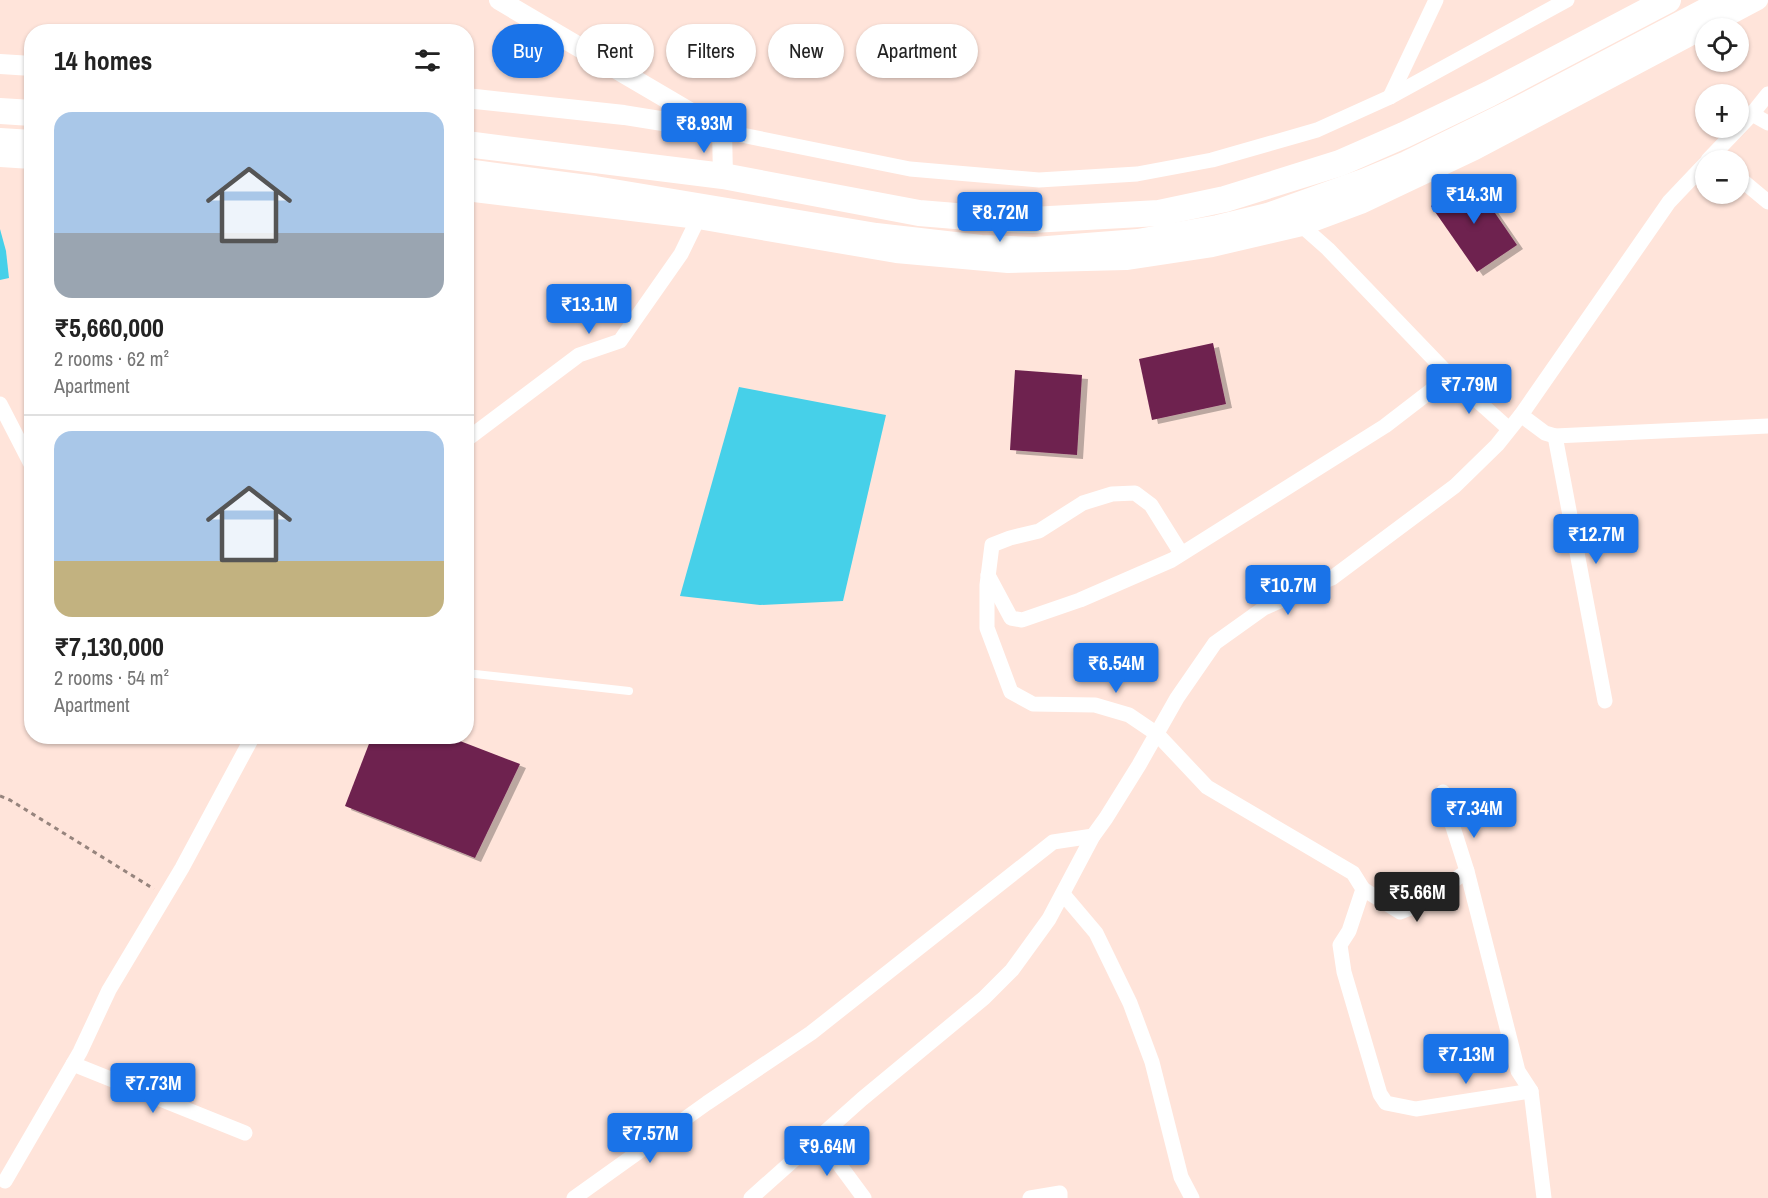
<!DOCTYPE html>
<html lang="en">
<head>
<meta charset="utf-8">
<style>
	:root { --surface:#fff; --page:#f2f2f2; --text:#222; --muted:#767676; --line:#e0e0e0; --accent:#1a73e8 }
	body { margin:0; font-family:"Archivo Narrow",sans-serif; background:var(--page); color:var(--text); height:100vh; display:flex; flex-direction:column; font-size:22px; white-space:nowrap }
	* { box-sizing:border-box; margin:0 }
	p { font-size:20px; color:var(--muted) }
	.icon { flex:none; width:33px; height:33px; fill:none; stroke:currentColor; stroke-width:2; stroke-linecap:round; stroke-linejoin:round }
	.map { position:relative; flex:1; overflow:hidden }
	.side { position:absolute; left:24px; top:24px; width:450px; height:720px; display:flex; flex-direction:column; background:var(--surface); border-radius:24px; box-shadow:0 2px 4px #0004 }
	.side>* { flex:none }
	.top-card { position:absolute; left:492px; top:24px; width:570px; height:54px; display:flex; gap:12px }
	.tools { position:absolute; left:1695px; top:18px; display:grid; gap:12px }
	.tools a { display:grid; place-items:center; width:54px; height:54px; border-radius:50%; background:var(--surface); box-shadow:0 2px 4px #0004; font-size:30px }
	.price { position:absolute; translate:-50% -51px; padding:0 14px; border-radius:6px; background:var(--accent); color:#fff; font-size:20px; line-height:39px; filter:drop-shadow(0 2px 3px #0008) }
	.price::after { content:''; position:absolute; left:50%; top:36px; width:18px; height:14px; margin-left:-9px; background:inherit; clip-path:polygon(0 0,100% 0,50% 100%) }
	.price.selected { background:#222; color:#fff }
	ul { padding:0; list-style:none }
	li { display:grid; align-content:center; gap:12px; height:318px; padding:0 30px }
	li+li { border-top:2px solid var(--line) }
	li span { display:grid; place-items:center; height:186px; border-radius:18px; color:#555 }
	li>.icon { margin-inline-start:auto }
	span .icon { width:108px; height:108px; fill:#fffc; stroke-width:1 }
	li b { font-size:26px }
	h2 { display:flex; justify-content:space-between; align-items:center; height:72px; padding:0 30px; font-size:26px }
	.chip { padding:0 21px; border-radius:27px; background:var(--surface); box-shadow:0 2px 4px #0004; font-size:21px; line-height:54px }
	.chip.selected { background:var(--accent); color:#fff }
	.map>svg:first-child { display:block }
</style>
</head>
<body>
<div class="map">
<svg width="1768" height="1198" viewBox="0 0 1768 1198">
	<defs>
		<filter id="shadow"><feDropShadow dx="6" dy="4" stdDeviation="0" flood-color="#0004"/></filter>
	</defs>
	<rect width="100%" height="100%" fill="#ffe4da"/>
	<g fill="#46d0e9">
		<path d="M0,229L6,251L9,278L0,280Z"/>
		<path d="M739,387L886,415L843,601L760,605L680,596Z"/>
	</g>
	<g fill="#6e214f" filter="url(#shadow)">
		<path d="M1471,178L1517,245L1477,272L1431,206Z"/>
		<path d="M1213,343L1226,404L1152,420L1139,359Z"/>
		<path d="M1015,370L1082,375L1077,455L1010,450Z"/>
		<path d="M372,736H447L520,764L475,858L345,806Z"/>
	</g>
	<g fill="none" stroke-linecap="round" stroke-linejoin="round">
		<path stroke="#96847d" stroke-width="3" stroke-dasharray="4.5 4.5" stroke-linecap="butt" d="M0,796L10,800L154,889"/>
		<path stroke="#fff" stroke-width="8" d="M466,673L629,691"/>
		<g stroke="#fff" stroke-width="15">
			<path d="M1390,97L1436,0"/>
			<path d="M1752,114L1768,123"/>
			<path d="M722,131L910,169L1039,180L1137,174L1212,160L1317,130L1390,97L1567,0"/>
			<path d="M1708,160L1752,114L1768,94"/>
			<path d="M1738,177L1768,202"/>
			<path d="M1450,376L1509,429"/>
			<path d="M0,404L32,466"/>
			<path d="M1521,415L1545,433L1555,436L1768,426"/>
			<path d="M1555,436L1605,701"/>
			<path d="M466,440L579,355L620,341L681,254L698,219"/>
			<path d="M1181,553L1151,505L1135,493L1112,494L1083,503L1039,531L1010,538L992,545L987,585V628L1011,692L1033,704L1095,705L1129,715L1157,734L1207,787L1353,873L1363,889L1349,931L1340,945L1344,972L1380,1094L1386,1103L1416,1109L1531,1091L1544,1198"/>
			<path d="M988,575L1011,618L1022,620L1080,600L1172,560L1385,426L1450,376L1328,249L1302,226"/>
			<path d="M1443,792L1452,824"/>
			<path d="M1481,807L1452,824L1467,871L1518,1071L1531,1091"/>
			<path d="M1363,889L1400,912L1421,904L1467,871"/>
			<path d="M1063,894L1096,933L1130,1003L1152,1062L1181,1177L1192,1198"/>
			<path d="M73,1064L245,1133"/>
			<path d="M819,1137L864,1198"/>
			<path d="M5,1181L80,1052L109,990L182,868L253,736"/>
			<path d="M574,1198L707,1103L811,1033L1053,842L1093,836"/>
			<path d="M751,1198L862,1099L984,998L1012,970L1049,919L1093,836L1106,818L1139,765L1177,698L1215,643L1264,608L1332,578L1455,486L1497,445L1521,415L1669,202L1706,163"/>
			<path d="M1030,1198L1060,1193V1198"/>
		</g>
		<g stroke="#fff" stroke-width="20">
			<path d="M499,0L722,131"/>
			<path d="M0,64L32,66"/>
			<path d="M466,98L624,115L711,129"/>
			<path d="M722,131L723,176"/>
			<path d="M0,157L32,159"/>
			<path d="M466,191L698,219L896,253L1008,263L1126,260L1212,247L1302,226L1361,204L1475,150L1758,0"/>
		</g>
		<g stroke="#fff" stroke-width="26">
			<path d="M0,111L32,113"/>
			<path d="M0,141L32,143"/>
			<path d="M466,144L723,176L919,213L980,218L1032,220L1159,213L1225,199L1340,163L1404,135L1489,94L1668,0"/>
			<path d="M466,172L595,189L876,236L981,248L1035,250L1138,242L1218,228L1268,216L1366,181L1407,164L1519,109L1727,0"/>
		</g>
	</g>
</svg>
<div class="tools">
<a><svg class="icon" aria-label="locate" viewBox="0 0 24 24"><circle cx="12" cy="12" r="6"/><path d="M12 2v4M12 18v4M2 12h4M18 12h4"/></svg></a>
<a>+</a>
<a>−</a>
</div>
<b class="price" style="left:704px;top:154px">₹8.93M</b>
<b class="price" style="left:1474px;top:225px">₹14.3M</b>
<b class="price" style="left:1000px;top:243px">₹8.72M</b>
<b class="price" style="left:589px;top:335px">₹13.1M</b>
<b class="price" style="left:1469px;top:415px">₹7.79M</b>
<b class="price" style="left:1596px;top:565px">₹12.7M</b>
<b class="price" style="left:1288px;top:616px">₹10.7M</b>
<b class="price" style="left:1116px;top:694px">₹6.54M</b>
<b class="price" style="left:1474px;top:839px">₹7.34M</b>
<b class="price selected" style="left:1417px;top:923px">₹5.66M</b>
<b class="price" style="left:1466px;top:1085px">₹7.13M</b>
<b class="price" style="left:153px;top:1114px">₹7.73M</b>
<b class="price" style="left:650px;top:1164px">₹7.57M</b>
<b class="price" style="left:827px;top:1177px">₹9.64M</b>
<div class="top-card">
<a class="chip selected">Buy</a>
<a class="chip">Rent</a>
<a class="chip">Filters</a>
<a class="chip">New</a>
<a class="chip">Apartment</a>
</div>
<section class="side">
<h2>14 homes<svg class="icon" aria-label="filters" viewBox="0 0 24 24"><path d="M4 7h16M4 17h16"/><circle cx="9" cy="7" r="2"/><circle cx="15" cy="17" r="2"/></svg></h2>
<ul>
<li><span style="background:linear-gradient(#a9c7e8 65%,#9aa5b1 0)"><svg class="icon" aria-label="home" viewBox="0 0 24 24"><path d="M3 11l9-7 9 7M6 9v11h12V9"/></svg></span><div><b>₹5,660,000</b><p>2 rooms · 62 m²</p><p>Apartment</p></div></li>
<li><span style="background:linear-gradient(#a9c7e8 70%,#c2b280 0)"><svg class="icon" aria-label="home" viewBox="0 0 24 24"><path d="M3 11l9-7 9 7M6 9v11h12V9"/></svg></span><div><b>₹7,130,000</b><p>2 rooms · 54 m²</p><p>Apartment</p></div></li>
</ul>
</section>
</div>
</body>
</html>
